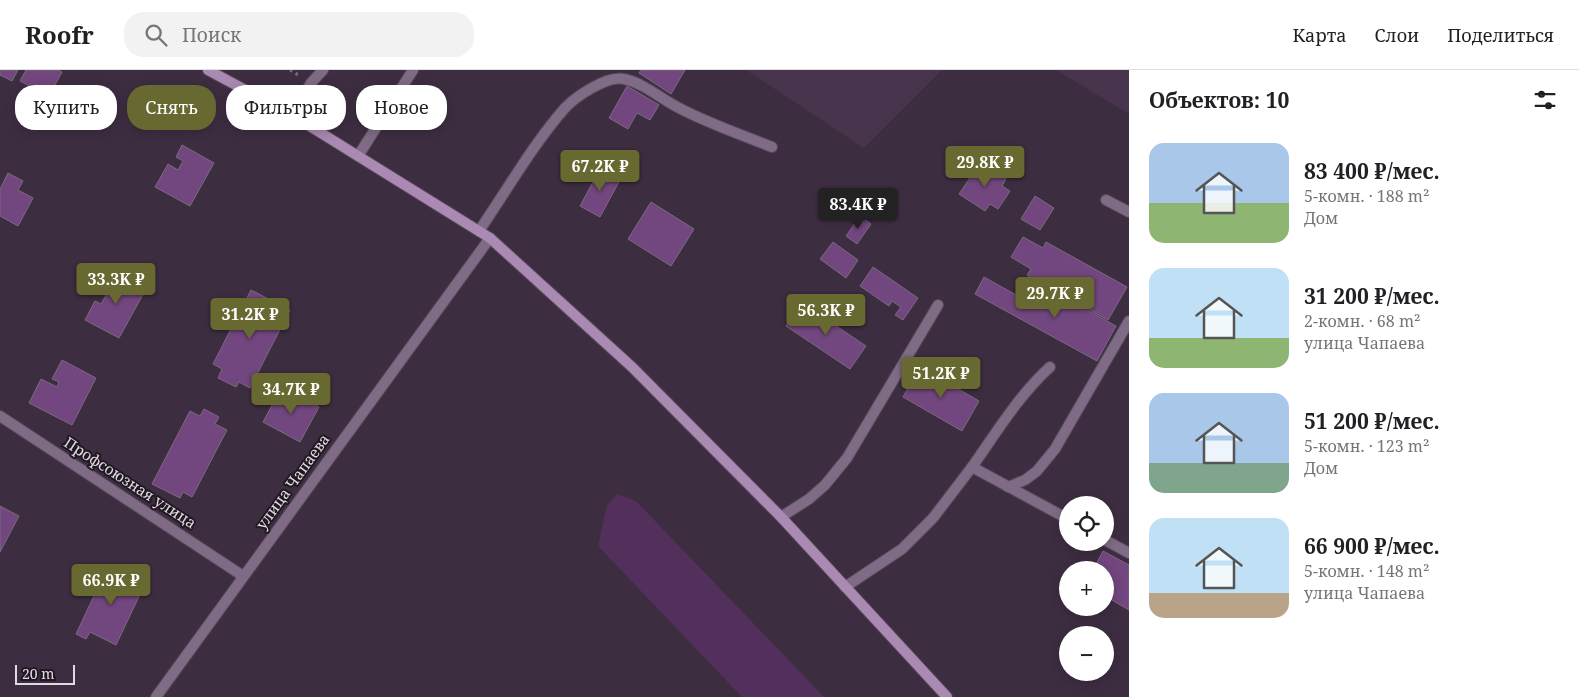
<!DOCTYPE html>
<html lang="ru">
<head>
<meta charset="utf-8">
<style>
	:root { --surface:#fff; --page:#f2f2f2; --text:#202124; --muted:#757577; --line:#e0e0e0; --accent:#686831 }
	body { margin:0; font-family:"Noto Serif",serif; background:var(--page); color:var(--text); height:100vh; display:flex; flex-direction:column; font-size:19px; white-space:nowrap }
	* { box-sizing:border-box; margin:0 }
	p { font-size:16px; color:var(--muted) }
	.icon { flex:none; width:28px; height:28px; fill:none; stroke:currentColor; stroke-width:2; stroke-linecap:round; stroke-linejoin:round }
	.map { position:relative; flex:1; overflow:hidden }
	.drawer { display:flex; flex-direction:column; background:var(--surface); width:450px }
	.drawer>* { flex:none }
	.banner { position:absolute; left:15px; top:15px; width:475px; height:45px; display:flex; gap:10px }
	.buttons { position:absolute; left:1059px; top:426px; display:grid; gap:10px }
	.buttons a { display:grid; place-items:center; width:55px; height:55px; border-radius:50%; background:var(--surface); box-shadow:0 2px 12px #0003; font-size:25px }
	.scale { position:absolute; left:15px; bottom:12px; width:60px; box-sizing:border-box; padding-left:5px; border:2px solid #e3d9e5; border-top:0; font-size:14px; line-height:18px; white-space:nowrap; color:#e3d9e5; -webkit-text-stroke:4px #201922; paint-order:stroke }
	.price { position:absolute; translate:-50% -42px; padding:0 11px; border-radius:5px; background:var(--accent); color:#fff; font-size:16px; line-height:32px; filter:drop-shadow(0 1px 2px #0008) }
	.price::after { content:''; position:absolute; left:50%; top:30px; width:15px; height:11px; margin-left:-8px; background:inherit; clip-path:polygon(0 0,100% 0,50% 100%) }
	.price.selected { background:#222; color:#fff }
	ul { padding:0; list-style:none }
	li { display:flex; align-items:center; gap:15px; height:125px; padding:0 20px }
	li span { display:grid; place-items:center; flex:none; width:140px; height:100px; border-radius:15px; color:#555 }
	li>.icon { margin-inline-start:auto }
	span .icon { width:60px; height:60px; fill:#fffc; stroke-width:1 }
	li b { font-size:21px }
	h2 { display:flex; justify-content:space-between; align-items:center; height:60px; padding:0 20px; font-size:21px }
	.chip { padding:0 18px; border-radius:20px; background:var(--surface); box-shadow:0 2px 12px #0003; font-size:18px; line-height:45px }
	.chip.selected { background:var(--accent); color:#fff }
	header { display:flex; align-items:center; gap:30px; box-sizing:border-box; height:70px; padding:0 25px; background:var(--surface); border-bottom:1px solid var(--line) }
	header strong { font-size:24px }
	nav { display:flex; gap:28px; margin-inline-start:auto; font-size:18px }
	.search { width:350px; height:45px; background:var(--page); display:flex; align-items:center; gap:12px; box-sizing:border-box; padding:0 18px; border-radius:20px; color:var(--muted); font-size:19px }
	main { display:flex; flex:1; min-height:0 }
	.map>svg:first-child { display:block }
</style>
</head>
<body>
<header>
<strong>Roofr</strong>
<div class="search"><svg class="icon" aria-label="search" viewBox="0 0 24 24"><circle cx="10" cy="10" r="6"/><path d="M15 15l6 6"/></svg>Поиск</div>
<nav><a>Карта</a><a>Слои</a><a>Поделиться</a></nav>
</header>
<main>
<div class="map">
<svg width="1129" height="627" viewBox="0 0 1129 627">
	<rect width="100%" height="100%" fill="#3d2d41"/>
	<g fill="#48344d">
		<path d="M746,0H942L864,78Z"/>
		<path d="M1056,0H1129V44Z"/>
	</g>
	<path fill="#52305b" d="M617,424L636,431L824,627H742L598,476L607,435Z"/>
	<g fill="#72467e" stroke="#7b6a80">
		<path d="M0,0H18L12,11L0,5Z"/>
		<path d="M26,0H58L62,2L49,26L20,11Z"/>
		<path d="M641,0H685L671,24L639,3Z"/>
		<path d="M80,15L107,29L97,47L105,51L100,60L65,41Z"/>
		<path d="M627,16L659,35L650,50L637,43L628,59L609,48Z"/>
		<path d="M182,75L214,93L190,136L155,117L168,94L178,100L183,91L176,87Z"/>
		<path d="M981,92L1006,109L1002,116L1010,121L998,139L990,134L985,141L959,124Z"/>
		<path d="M601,97L621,108L600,147L580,136Z"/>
		<path d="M8,103L23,111L18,120L33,128L18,156L0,146V119Z"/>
		<path d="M1035,126L1054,138L1040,160L1021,149Z"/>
		<path d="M651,132L694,159L671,196L628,169Z"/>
		<path d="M860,146L871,154L857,174L846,166Z"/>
		<path d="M1023,167L1043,178L1046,172L1127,217L1108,250L1027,205L1031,199L1011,187Z"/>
		<path d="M833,172L858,190L846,208L820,189Z"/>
		<path d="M873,197L918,228L903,250L895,245L901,237L892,231L889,236L860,216Z"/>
		<path d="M112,200L146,219L119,268L85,250L95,231L101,234L108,222L102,219Z"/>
		<path d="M984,207L1041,239L1052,221L1116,256L1097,291L975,224Z"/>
		<path d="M251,220L290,240L250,318L239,312L236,317L218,308L222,299L213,294Z"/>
		<path d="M802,233L866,276L850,299L786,256Z"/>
		<path d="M62,290L96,308L72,355L29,333L41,309L57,317L59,312L52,309Z"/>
		<path d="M920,297L979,331L962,361L903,327Z"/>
		<path d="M282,317L319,337L300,372L263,352Z"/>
		<path d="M204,339L219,347L215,354L227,360L192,427L183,422L180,428L152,414L190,341L200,346Z"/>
		<path d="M0,436L19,446L0,482Z"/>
		<path d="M1103,481L1129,495V540L1105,526V500H1093Z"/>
		<path d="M108,496L145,514L116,575L90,562L86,569L76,564Z"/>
	</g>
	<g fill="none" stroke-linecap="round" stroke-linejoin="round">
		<defs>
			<g id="service">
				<path d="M358,86L413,0"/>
				<path d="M1106,130L1129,142"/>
				<path d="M479,161C507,120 532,76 564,39C575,27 607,5 624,9C644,13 662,30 681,39C710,54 742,65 772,77"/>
				<path d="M972,397C996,363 1019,325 1050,297"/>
				<path d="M1008,417L1025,410L1037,401L1055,379L1129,251"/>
				<path d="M781,447L809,429L825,415L847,388L938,235"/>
				<path d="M1105,470L1129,483"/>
				<path d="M845,517L902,479L933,448L972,397L1068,449"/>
			</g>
			<g id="minor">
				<path d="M292,45L311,13L323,0"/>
				<path d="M0,346L243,506"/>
			</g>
			<path id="tertiary" d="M156,627L490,168"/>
			<path id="secondary" d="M208,0L292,45L490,168L632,297L781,447L947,627"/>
		</defs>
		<use href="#service" stroke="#58495b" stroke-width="12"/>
		<use href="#minor" stroke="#58495b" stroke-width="12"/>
		<use href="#tertiary" stroke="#58495b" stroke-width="12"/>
		<use href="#secondary" stroke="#58495b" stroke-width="12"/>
		<path stroke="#7b6e7f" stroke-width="3" stroke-dasharray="2.5 4" stroke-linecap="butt" d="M290,0L300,6"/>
		<use href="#service" stroke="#7f6b85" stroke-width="10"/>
		<use href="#minor" stroke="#7f6b85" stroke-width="10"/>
		<use href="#tertiary" stroke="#7f6b85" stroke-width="10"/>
		<use href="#secondary" stroke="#aa89b2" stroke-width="10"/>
	</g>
	<g text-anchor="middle" stroke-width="4" stroke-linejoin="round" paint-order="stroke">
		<g font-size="15" fill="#e3d9e5" stroke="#201922">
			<text transform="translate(293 412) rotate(-54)" y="5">улица Чапаева</text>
			<text transform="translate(130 413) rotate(33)" y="5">Профсоюзная улица</text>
		</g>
	</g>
</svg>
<div class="buttons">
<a><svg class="icon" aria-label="locate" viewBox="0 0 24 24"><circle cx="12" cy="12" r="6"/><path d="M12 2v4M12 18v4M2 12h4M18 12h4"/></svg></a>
<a>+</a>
<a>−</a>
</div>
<div class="scale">20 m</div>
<b class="price" style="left:985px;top:118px">29.8K ₽</b>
<b class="price" style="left:600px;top:122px">67.2K ₽</b>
<b class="price selected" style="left:858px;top:160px">83.4K ₽</b>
<b class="price" style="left:116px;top:235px">33.3K ₽</b>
<b class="price" style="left:1055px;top:249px">29.7K ₽</b>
<b class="price" style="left:826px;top:266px">56.3K ₽</b>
<b class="price" style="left:250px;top:270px">31.2K ₽</b>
<b class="price" style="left:941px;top:329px">51.2K ₽</b>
<b class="price" style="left:291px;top:345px">34.7K ₽</b>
<b class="price" style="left:111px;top:536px">66.9K ₽</b>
<div class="banner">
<a class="chip">Купить</a>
<a class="chip selected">Снять</a>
<a class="chip">Фильтры</a>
<a class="chip">Новое</a>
</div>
</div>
<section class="drawer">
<h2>Объектов: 10<svg class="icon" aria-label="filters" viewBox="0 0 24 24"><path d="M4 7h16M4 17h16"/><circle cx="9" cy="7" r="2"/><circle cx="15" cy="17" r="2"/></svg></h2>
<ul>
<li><span style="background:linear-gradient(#a9c7e8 60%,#8fb573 0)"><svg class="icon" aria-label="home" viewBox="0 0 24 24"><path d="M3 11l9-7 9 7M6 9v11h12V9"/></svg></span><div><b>83 400 ₽/мес.</b><p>5-комн. · 188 m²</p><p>Дом</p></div></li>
<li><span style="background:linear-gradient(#bfe0f5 70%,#8fb573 0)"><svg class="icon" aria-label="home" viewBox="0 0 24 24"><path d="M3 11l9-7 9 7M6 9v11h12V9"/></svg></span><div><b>31 200 ₽/мес.</b><p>2-комн. · 68 m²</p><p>улица Чапаева</p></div></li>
<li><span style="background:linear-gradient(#a9c7e8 70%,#7fa58c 0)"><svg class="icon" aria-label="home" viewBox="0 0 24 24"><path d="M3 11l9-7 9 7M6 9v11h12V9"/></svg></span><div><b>51 200 ₽/мес.</b><p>5-комн. · 123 m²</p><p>Дом</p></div></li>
<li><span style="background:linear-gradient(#bfe0f5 75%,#b9a48a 0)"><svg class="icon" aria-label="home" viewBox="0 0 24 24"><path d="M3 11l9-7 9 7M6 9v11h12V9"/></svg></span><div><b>66 900 ₽/мес.</b><p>5-комн. · 148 m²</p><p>улица Чапаева</p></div></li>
</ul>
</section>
</main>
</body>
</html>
